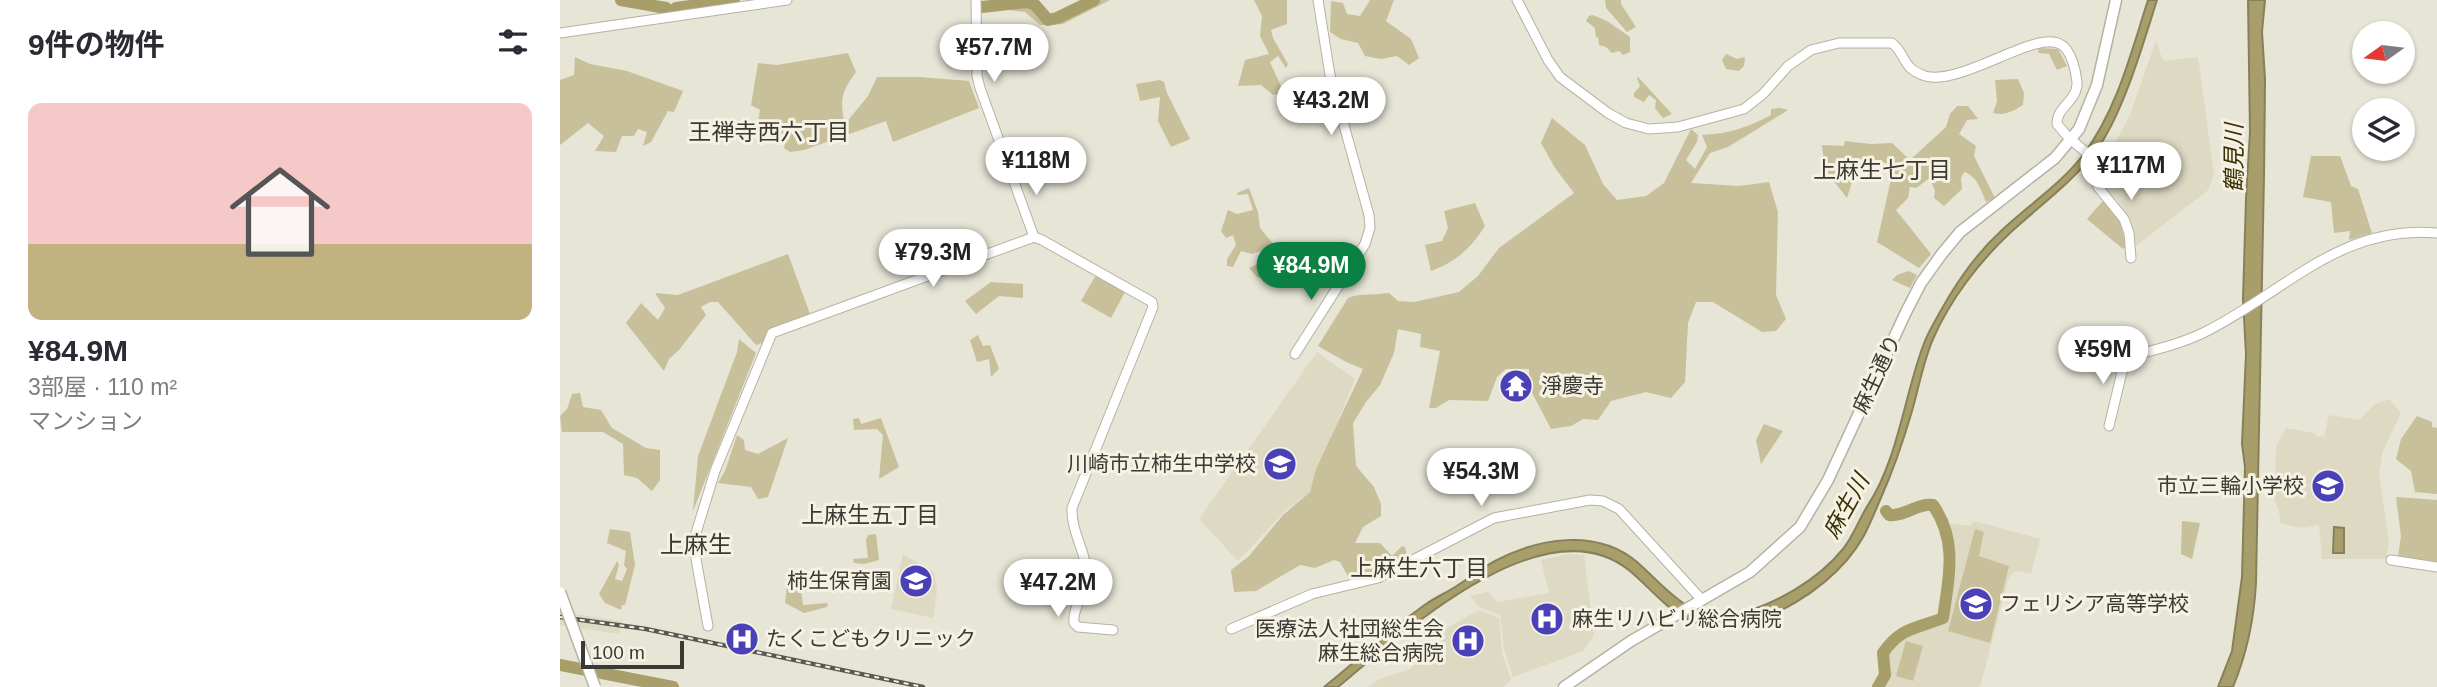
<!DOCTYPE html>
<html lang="ja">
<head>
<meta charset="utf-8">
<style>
	:root { --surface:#fff; --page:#f7f7f7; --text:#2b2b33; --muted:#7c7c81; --accent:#0b8043 }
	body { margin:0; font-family:Helvetica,"Noto Sans JP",sans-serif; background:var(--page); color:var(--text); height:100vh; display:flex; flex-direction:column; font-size:26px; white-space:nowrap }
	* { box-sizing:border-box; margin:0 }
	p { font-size:23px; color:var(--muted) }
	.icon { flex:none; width:38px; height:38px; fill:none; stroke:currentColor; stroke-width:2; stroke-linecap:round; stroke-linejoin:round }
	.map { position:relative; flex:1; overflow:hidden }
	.side { display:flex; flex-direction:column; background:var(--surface); width:560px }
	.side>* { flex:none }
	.needle { width:46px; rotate:256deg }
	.controls { position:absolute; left:1792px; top:21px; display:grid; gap:14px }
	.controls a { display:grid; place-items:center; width:63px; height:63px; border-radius:50%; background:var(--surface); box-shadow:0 2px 5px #0004; font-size:35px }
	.scale { position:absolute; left:21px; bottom:18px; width:103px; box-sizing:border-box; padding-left:7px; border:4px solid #3b3934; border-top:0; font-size:19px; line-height:24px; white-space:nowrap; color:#3b3934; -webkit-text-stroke:5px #f5f2e3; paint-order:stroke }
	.price { position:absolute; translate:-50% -60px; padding:0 16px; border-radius:24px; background:#fff; color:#222; font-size:23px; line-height:46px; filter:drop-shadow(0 2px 4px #0008) }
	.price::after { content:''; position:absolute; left:50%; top:42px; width:21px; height:16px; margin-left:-10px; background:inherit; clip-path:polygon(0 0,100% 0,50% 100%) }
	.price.active { background:var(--accent); color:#fff }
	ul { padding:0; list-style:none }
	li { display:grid; align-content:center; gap:14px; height:371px; padding:0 28px }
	li span { display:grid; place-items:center; height:217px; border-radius:14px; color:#555 }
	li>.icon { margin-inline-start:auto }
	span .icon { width:126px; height:126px; fill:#fffc; stroke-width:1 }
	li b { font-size:30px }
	h2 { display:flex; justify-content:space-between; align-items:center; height:84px; padding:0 28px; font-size:30px }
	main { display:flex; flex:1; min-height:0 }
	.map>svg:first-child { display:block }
</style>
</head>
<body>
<main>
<section class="side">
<h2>9件の物件<svg class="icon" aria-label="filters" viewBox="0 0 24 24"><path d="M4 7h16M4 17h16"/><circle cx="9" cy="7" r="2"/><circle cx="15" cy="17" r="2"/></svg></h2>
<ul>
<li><span style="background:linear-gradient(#f6c9c9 65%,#c2b280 0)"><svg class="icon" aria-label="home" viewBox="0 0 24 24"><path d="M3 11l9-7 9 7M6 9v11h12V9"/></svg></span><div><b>¥84.9M</b><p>3部屋 · 110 m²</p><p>マンション</p></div></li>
</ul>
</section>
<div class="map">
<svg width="1877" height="687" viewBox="0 0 1877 687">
	<rect width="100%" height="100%" fill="#e7e5d6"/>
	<g fill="#ddd9c3">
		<path d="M1596,41L1603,61L1638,57L1654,175L1648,190L1576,246L1568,215L1560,203L1544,186L1543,165L1570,115Z"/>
		<path d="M757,352L795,379L749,493L727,509L678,561L639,519Z"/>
		<path d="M1829,399L1841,413L1823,451L1819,473L1829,542L1826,559H1762L1759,525L1741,528L1720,523V516L1714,497L1716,447L1726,428L1755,433L1756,436L1764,437L1769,415L1799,420L1815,404Z"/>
		<path d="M1414,521L1480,539L1471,574L1461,571L1454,572L1449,577L1420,687H1323L1330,676L1327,657L1339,642L1362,629L1384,623L1388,617L1397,560L1390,523L1410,526Z"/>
		<path d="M343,554L374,572L377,591L373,618L331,609Z"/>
		<path d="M1009,554L1024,555L1034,635L1023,651L953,677L944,649L940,615L919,607L910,596L928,592L937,602L989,593L981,560Z"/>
		<path d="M919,610L939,618L942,653L951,680L943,687H807L820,679L850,669L871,650L880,632Z"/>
		<path d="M0,612L62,621L59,634L0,625Z"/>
	</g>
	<g fill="#c7c09b">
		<path d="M537,0H550L503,24L491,25H480L465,12L449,10L445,3H471L487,20L493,21Z"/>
		<path d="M694,0H727V24L711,30L713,38L728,64L726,68L718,56L710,62L724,93L713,95L701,85L678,86L685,60L709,54L700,36L702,16Z"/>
		<path d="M810,0H834L826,21L851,39L859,58L849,65L837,56L821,59L805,56L798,43L781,39L770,32L771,1L783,3L787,14L800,16Z"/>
		<path d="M1045,0H1061V4L1076,27L1067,32L1046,8Z"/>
		<path d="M1033,15L1047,21L1070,37V52L1063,55L1059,51L1052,53L1046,47L1039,45L1038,37L1036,38L1035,28L1026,21L1029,16Z"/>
		<path d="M1479,48L1498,49L1507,66L1497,70L1489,54L1478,53Z"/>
		<path d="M288,53L296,72C282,91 279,100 285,124L308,96L317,77H360L409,81L419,108L333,142L326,121L244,150L230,152L224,148L226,136L198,121L200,110L191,105L198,63L217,65Z"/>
		<path d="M1166,54L1177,59L1185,57L1184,66L1179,71L1166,69L1162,60Z"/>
		<path d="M15,57L30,64L67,71L123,91L114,112L108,111L91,142L83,146L87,132L78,129L74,136H62L56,152L35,151L44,136L28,123L0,145V80L14,75Z"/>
		<path d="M1078,77L1112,114L1103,118L1095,108L1096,100L1089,95L1084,102L1074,97V93L1080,86L1077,78Z"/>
		<path d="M1458,79L1464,93L1463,105C1453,111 1445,116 1433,113L1437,101L1435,80Z"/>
		<path d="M600,80L604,82L607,93L630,139L611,147L598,121L600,97L580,101L576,84Z"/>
		<path d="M1397,106H1408L1418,119L1407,120L1399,134L1416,146L1414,156L1435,198L1426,202C1421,190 1417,176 1404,172L1401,178L1402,189L1384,206L1374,198L1375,191L1370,178L1356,188L1350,187L1348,198L1336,210L1371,254L1359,268L1317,242L1334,166L1317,160L1299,159L1287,198L1265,170L1262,145L1284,146L1285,141L1311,144L1332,143L1350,160L1386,127L1390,114Z"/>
		<path d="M1220,108L1228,110L1168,147L1150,153L1131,183L1179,186L1209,182L1218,212L1216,295L1226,319L1216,331L1202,332L1153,302H1136L1128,323L1125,382L1111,398L1086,392L1051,401L1038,420L1023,419L1011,426L991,429L969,387V369H946L937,377L928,401L889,400L876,408H869L880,351L860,347L861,334L838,329L834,353L820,385L806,402L793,423L796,466L814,487L821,504V516L803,527L795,543H820L832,556L842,546L845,547L847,557C829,570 810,576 788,576L780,562L774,560L755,568L740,565L696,591L674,592L671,570L689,556L723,515L750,492L756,469L803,369L786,362L758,346L788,298C799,293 816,295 829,293L838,301L854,302L899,292L918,276L939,248L1014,193L995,168L981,143L992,118L1025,145L1043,184L1057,200L1086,196L1104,183L1131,129L1138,135L1137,142L1126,160L1135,169L1147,147L1142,135C1168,134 1189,127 1211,115V109Z"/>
		<path d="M1751,156H1780L1791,186L1798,189L1812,233L1789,240L1790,231L1774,233L1771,202L1743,197Z"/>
		<path d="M689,188L698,212L700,228L719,251L728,249L735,256L730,264L729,277L714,274L698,278L689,268L712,258L711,247L692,254L681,251L673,267L667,266V259L676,245L673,235L666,238L661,231L668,210L677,214L693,210L688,194L678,195L677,193Z"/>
		<path d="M1542,202H1546L1560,220L1566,247L1563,249L1527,219Z"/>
		<path d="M915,203L925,226C911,248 896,262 871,271L865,245L882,241L888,228L884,211Z"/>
		<path d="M228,254L250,314L209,329L202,343L196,345L158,302H150L141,307L146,315L119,350L109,359L104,371L66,323L81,303L98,320L105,308L95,293L118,295Z"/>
		<path d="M1349,271L1357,275L1350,288L1332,280L1337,275Z"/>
		<path d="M536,275L565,292L551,318L521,301Z"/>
		<path d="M431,282L463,284V298L439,296L416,314L405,301Z"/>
		<path d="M418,335L423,346L430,345L439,369L431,377L429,359L417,362L410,340Z"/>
		<path d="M179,339L196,353L133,511L138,456L177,352Z"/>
		<path d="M20,393L23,407L41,410L52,428L86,448L100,450V480L92,491L77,478L64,475L63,444L43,432H2L0,416L7,409L12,394Z"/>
		<path d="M1857,416L1872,422V427L1877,428V494L1855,492L1851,471L1836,459L1841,439Z"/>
		<path d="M299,418L301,424L321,418L339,467L319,479L323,435L317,429L294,430L293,419Z"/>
		<path d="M1204,424L1223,431L1201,464L1196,440Z"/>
		<path d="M177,435L184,440L185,450L198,454L228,438L208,497L198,499L191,487L158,483L165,471Z"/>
		<path d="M1836,497L1877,500V562L1838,557L1841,536Z"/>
		<path d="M1622,521L1640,523L1632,559L1621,554Z"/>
		<path d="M50,529L70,532L75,565L65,605H62L61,610L45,603L39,594L57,561L59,565L55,579L62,581L67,569L64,565L66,551L47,543Z"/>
		<path d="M1415,529L1424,532L1419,556L1449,566L1430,643L1388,631Z"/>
		<path d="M316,534L319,560L304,564L294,563L293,559L308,558L306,540L308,535Z"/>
		<path d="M227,586L241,591L243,605L268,603L267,607L244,613L225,603Z"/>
		<path d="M1346,641L1363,646L1353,681L1336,676Z"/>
	</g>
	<g fill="#a89e6a" stroke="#87805a" stroke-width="2">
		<path d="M1588,0H1597C1583,44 1563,114 1536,151C1512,183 1479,206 1450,233C1419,262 1390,300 1373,339C1363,362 1359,387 1352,411C1343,442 1333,471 1320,500C1310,523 1305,539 1287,560C1260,591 1216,619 1176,625C1123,634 1105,601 1070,571C985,501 842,634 778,687H764C798,660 830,629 866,604C876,597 888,592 898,585C911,577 922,568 935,561C978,538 1037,528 1077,562C1107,588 1132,625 1177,614C1216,604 1258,580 1283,549C1294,535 1299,519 1308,505C1338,459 1344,397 1363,346C1367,334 1374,323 1380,312C1396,283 1415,255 1440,232C1467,206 1500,185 1523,155C1557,110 1571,53 1588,0Z"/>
		<path d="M1688,0H1705L1702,32L1705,79L1704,175L1696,583C1694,620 1687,653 1673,687H1658L1672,651L1682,577L1685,467L1682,444L1686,354L1683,299L1686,198L1690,132Z"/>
		<path d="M1774,527L1784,528V553H1773Z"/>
	</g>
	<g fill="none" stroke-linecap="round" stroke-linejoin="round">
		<g stroke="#a89e6a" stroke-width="12">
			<path d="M61,0L106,8"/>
			<path d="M422,7L468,2L475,5L488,20L497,18L534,0"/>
			<path d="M116,8L174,0"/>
			<path d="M0,665L113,687"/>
			<path d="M1318,687L1325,675L1323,653C1341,627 1356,629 1383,618C1389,577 1398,541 1373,505C1357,503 1344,517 1329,515L1326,511"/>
		</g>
		<defs>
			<g id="minor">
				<path d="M416,0L417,76L420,88L474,237"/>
				<path d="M957,0L988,60L1000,77L1048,113L1066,123L1089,129L1118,127L1184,109L1203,94L1228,66L1251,50L1279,43H1332C1347,55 1341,68 1365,76C1402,86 1475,30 1500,44C1511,49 1516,71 1517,82C1518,101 1496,107 1497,124L1508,137L1535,160L1538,187L1564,219L1569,233L1571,258"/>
				<path d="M0,33L227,0"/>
				<path d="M735,354L805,244L810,228L809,215L770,75L758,0"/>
				<path d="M1549,426L1562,372L1568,357C1594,350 1621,344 1645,332C1724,293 1780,224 1877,233"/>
				<path d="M1831,560L1877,567"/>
				<path d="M148,626L136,559V533L155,471L212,333L474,237L482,240L592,302L593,307L512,508C511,532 526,551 527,574C528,592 512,606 514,623L518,627L553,630"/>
				<path d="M671,629L752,594L818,578L934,518L1030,500L1043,501L1059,509L1142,600"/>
			</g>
			<path id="major" d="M1004,687L1071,641L1190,572L1240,527L1268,480L1346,312L1361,283L1381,255L1400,232L1495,158L1519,129L1537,85L1556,0"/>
		</defs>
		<use href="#minor" stroke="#b5b2a4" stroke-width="11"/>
		<use href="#major" stroke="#b5b2a4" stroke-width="13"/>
		<use href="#minor" stroke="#fff" stroke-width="9"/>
		<use href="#major" stroke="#fff" stroke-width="10"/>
		<defs>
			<path id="rail" d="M0,617L86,629L363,687"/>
		</defs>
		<use href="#rail" stroke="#595750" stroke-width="4.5"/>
		<use href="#rail" stroke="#f5f2e3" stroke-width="2" stroke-dasharray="5" stroke-linecap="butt"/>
		<defs>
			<path id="major-bridge" d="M0,592L35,687"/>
		</defs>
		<use href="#major-bridge" stroke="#b5b2a4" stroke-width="13" stroke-linecap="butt"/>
		<use href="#major-bridge" stroke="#fff" stroke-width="10"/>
	</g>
	<defs>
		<symbol id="temple-disc" viewBox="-11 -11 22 22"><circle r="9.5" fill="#4a40b7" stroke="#f5f2e3"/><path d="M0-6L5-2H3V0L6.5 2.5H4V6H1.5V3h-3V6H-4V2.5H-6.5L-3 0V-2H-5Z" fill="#fff"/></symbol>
		<symbol id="school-disc" viewBox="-11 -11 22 22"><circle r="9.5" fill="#4a40b7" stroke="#f5f2e3"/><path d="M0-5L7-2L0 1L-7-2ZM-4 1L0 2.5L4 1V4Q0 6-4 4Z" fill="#fff"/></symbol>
		<symbol id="hospital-disc" viewBox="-11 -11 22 22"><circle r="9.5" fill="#4a40b7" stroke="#f5f2e3"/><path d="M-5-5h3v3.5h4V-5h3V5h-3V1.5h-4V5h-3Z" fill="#fff"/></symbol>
	</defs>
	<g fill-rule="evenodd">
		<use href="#temple-disc" x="937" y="367" width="38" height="38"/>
		<use href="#school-disc" x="701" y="445" width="38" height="38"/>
		<use href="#school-disc" x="1749" y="467" width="38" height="38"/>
		<use href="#school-disc" x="337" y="562" width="38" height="38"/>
		<use href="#school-disc" x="1397" y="585" width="38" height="38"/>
		<use href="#hospital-disc" x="968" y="600" width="38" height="38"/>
		<use href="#hospital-disc" x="163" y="620" width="38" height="38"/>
		<use href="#hospital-disc" x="889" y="622" width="38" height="38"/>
	</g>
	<g text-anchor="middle" stroke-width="6" stroke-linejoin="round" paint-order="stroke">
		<g font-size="21" fill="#3b3934" stroke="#f5f2e3">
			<text transform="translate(1317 374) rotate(-65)" y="7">麻生通り</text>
		</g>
		<g font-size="21" fill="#3b3934" stroke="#f5f2e3" text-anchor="start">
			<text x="981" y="393">淨慶寺</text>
			<text x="696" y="471" text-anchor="end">川崎市立柿生中学校</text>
			<text x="1744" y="493" text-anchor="end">市立三輪小学校</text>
			<text x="332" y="588" text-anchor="end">柿生保育園</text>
			<text x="1440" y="611">フェリシア高等学校</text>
			<text x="1012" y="626">麻生リハビリ総合病院</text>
			<text x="884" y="636" text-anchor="end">医療法人社団総生会<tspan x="884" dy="24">麻生総合病院</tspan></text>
			<text x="206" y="646">たくこどもクリニック</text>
		</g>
		<g font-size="23" fill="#3b3934" stroke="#f5f2e3">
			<text x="209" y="140">王禅寺西六丁目</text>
			<text x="1322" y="178">上麻生七丁目</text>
			<text x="310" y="523">上麻生五丁目</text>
			<text x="859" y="576">上麻生六丁目</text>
		</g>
		<g font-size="23" font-style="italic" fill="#3a3105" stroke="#f5f2e3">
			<text transform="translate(1674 158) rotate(-90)" y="8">鶴見川</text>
			<text transform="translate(1286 506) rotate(-61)" y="8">麻生川</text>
		</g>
		<g font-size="24" fill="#3b3934" stroke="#f5f2e3">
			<text x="136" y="553">上麻生</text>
		</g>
	</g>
</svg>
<div class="controls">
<a><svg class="needle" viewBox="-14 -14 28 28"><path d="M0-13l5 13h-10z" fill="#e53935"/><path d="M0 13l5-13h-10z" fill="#7c7c81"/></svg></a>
<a><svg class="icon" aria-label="layers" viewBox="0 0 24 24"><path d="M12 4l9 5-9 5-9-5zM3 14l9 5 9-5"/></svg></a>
</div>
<div class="scale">100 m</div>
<b class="price" style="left:434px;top:84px">¥57.7M</b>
<b class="price" style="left:771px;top:137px">¥43.2M</b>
<b class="price" style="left:476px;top:197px">¥118M</b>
<b class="price" style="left:1571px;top:202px">¥117M</b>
<b class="price" style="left:373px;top:289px">¥79.3M</b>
<b class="price active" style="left:751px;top:302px">¥84.9M</b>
<b class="price" style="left:1543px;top:386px">¥59M</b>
<b class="price" style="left:921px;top:508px">¥54.3M</b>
<b class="price" style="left:498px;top:619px">¥47.2M</b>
</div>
</main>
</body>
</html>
